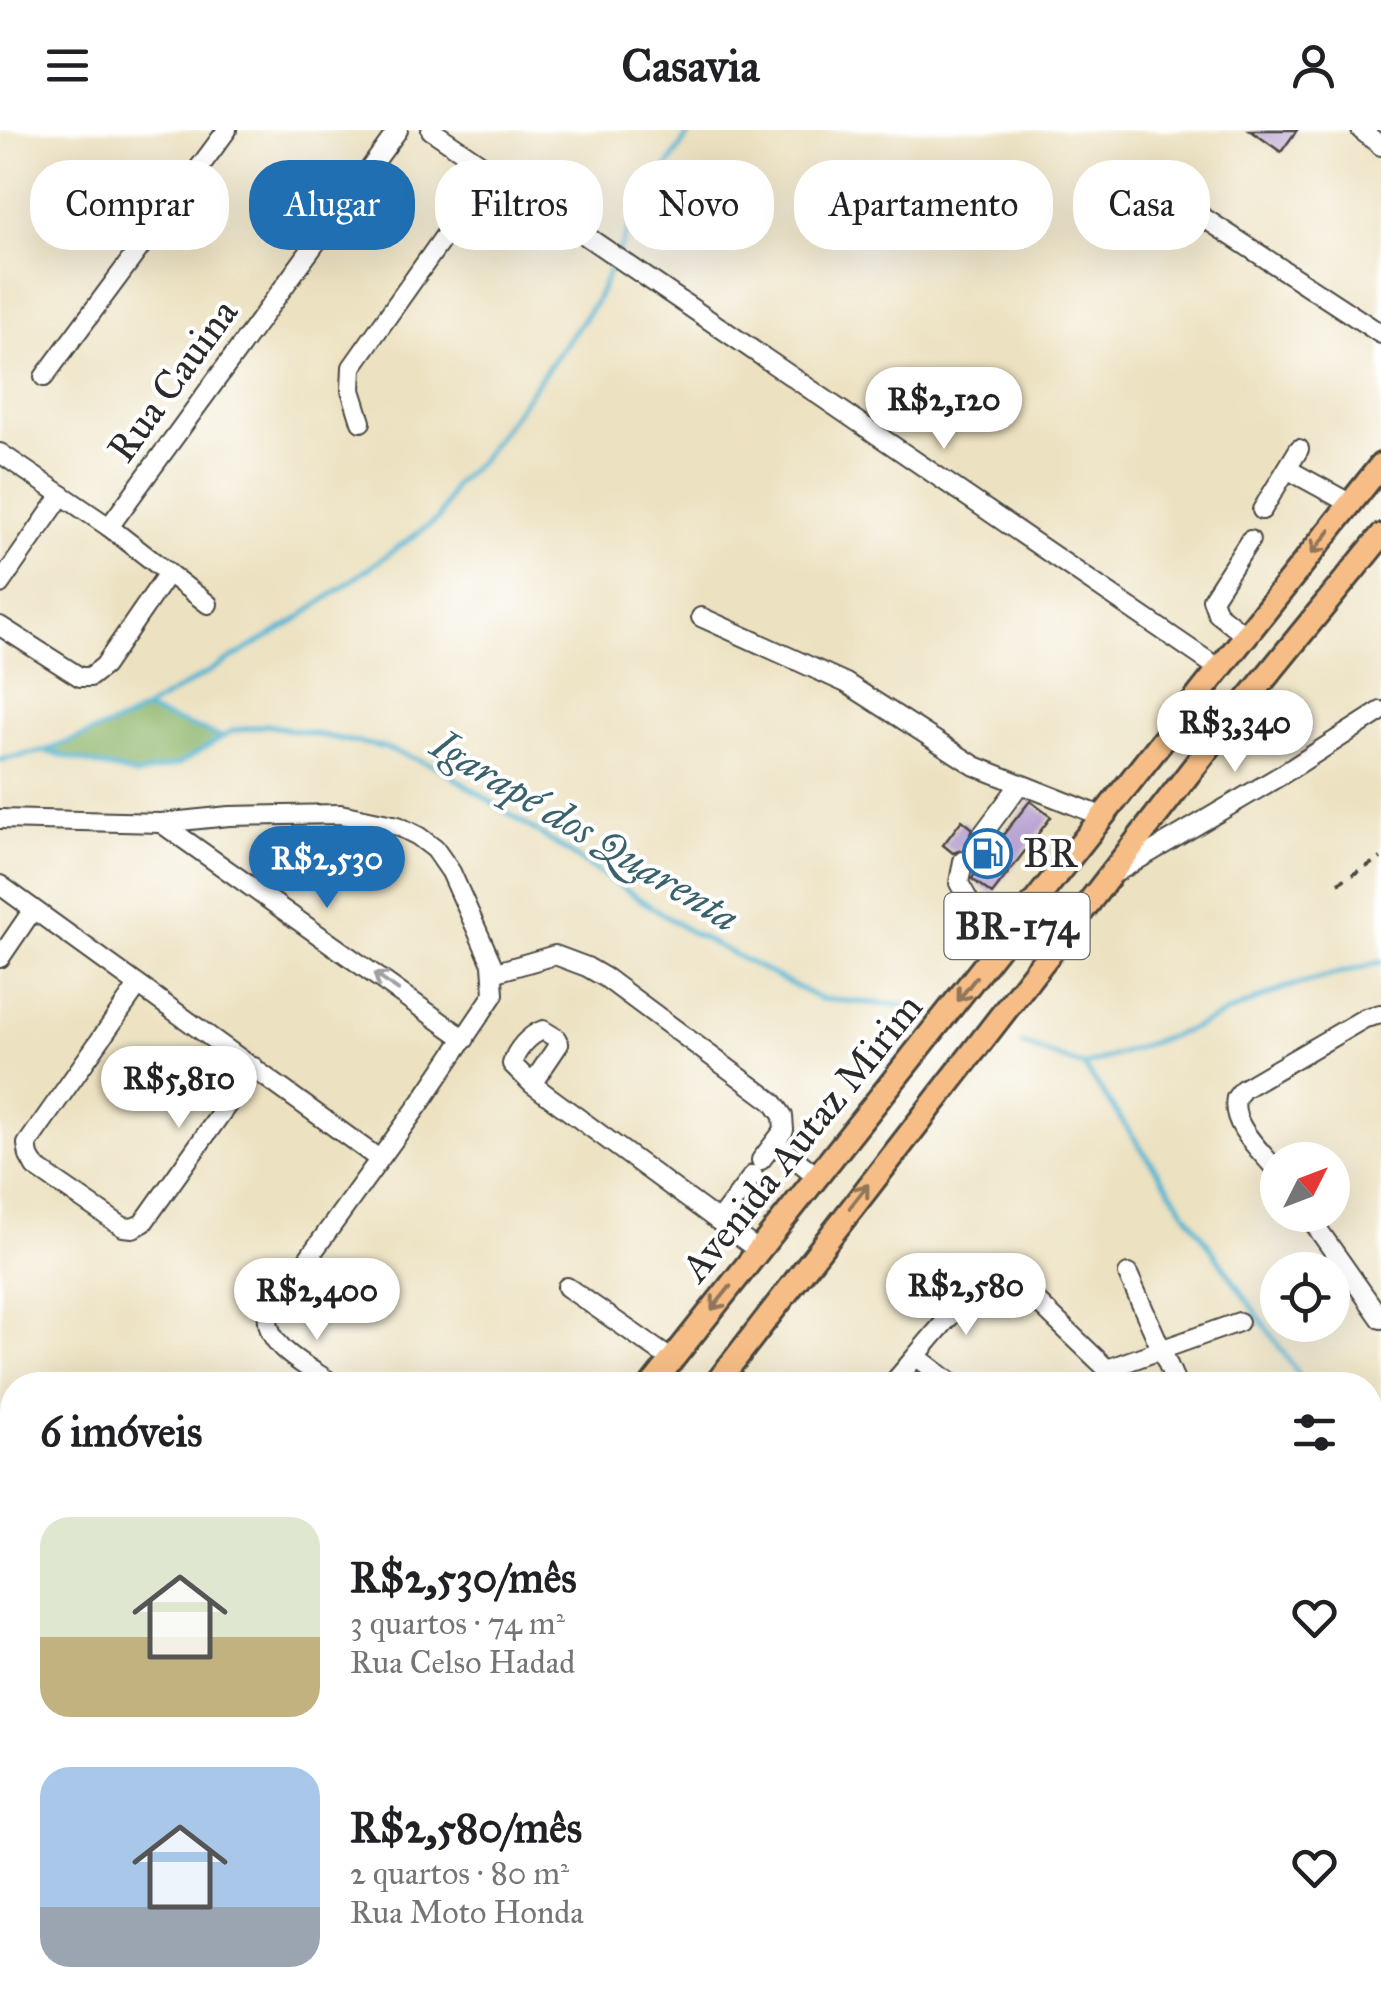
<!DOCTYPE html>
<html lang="pt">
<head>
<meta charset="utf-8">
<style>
	:root { --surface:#fff; --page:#f2f2f2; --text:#202124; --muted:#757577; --accent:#1f6fb2 }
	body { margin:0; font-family:"IM FELL Great Primer",serif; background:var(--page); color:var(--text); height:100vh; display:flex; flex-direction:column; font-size:38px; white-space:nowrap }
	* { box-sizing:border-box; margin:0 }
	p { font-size:32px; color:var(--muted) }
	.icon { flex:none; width:55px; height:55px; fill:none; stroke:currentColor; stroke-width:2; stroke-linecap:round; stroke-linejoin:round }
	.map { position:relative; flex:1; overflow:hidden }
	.panel { position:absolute; left:0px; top:1242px; width:1382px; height:642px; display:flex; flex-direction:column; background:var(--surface); border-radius:40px 40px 0 0; box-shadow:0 10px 40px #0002 }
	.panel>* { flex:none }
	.banner { position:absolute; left:30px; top:30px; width:1322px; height:90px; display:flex; gap:20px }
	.needle { width:65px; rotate:48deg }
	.controls { position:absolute; left:1260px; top:1012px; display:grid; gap:20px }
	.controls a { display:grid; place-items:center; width:90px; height:90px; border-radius:50%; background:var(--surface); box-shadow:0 10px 40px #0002; font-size:50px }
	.price { position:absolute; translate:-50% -85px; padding:0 22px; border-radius:35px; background:#fff; color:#222; font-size:32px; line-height:65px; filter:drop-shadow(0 2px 5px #0008) }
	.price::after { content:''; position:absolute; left:50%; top:60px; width:30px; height:22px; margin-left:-15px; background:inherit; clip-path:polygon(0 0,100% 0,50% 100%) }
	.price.active { background:var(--accent); color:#fff }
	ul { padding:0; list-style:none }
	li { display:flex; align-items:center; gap:30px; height:250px; padding:0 40px }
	li span { display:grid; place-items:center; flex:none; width:280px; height:200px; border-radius:30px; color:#555 }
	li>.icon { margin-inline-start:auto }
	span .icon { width:120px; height:120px; fill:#fffc; stroke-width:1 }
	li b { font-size:42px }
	h2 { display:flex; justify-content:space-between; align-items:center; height:120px; padding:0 40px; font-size:42px }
	.chip { padding:0 35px; border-radius:40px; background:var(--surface); box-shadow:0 10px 40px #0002; font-size:35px; line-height:90px }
	.chip.active { background:var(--accent); color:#fff }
	header { display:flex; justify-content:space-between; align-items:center; height:130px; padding:0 40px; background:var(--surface); font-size:45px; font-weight:700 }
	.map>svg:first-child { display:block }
</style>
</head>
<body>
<header><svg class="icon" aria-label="menu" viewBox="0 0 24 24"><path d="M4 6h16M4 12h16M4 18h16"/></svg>Casavia<svg class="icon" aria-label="person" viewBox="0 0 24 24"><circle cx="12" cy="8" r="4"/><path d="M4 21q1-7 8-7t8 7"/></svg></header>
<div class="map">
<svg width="1381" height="1884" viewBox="0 0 1381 1884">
	<rect width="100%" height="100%" fill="#fff"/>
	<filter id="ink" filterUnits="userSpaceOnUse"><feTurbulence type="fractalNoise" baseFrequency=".01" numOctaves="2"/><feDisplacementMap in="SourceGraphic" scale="20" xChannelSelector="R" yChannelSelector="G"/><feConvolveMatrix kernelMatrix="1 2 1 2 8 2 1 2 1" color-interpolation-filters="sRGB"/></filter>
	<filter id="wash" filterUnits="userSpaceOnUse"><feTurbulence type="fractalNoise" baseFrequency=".0048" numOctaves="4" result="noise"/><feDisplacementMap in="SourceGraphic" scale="40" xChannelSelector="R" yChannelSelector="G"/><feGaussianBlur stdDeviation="2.25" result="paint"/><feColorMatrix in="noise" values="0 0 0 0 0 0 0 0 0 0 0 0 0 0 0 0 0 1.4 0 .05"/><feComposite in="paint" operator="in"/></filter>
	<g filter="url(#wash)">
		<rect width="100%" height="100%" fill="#ece1c0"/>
		<path fill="#92b86e" stroke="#5e724c" stroke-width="2.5" d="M143,579L222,607L179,634L136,645L44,621L126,590Z"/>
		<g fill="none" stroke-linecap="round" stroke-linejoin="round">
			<g stroke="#51b4d0" stroke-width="5">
				<path d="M618,123L633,90L691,0"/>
				<path d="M145,580L222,607"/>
				<path d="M47,620L126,590L183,557L295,491L439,388L455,354L481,330L595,173L613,133"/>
				<path d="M0,630L44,621L136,645L179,634L232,601L267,595L382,617L438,637L687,800L820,869L909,876"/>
				<path d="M1022,914L1084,936L1306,1255"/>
				<path d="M1084,936L1191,899L1284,858L1381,832"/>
				<path d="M1370,1357L1381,1375"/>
			</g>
		</g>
		<g id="blocks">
			<g fill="#baa4d2">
				<path d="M1250,0H1297L1281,22Z"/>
				<path d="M1030,671L1051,687L992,764L972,749L976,741L972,722L964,719L953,723L943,715L962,690L972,698L970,705L974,714L982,717L992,713L995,715Z"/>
			</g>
		</g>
	</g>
	<g filter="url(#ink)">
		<use href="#blocks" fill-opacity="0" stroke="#484641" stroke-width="2.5"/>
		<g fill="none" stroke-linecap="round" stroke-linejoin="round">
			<path stroke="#c5bda2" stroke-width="18" stroke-dasharray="18 9" stroke-linecap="butt" d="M963,731L982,705"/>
			<defs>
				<g id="minor">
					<path d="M431,0L1221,540"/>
					<path d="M1361,0L1381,16"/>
					<path d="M1172,67L1381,204"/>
					<path d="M44,247L227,0"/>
					<path d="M361,292L351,260L352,237L491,40"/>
					<path d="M0,323L109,397L208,474"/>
					<path d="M1287,339L1351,374"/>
					<path d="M1262,380L1299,319"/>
					<path d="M109,397L398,0"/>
					<path d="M0,454L62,365"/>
					<path d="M701,487L846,553L975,636L1104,687"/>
					<path d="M0,496L80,547H90L104,536L168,443"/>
					<path d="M1247,507L1217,483L1212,469L1250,410"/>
					<path d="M0,689L161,693L229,686L340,684L398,696L418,706L435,719L451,742L492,834L494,864L421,972L268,1184C264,1218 311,1238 335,1255"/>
					<path d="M161,693L465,909"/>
					<path d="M982,705L1020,654"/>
					<path d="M963,731L959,753L997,821"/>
					<path d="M1117,742L1283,644L1381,581"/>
					<path d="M0,755L379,1029"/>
					<path d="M0,828L32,781"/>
					<path d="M493,843L555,825L587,837L606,848L773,972L783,986L784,1000L761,1030"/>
					<path d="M138,856L27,1014L29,1026L35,1037L123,1097L133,1098L143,1093L254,937"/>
					<path d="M532,954L559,914L556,908L543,900C529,905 516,920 512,934L532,954L759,1121"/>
					<path d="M775,1013L818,1047"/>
					<path d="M1278,1042C1262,1022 1230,995 1236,968L1243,959L1365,888L1381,884"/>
					<path d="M1308,1085L1381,1189"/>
					<path d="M719,1090L753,1045"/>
					<path d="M1128,1144L1177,1255"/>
					<path d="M567,1157L672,1230"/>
					<path d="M917,1227L954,1255"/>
					<path d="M891,1255C913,1232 960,1167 986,1156C999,1151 1014,1156 1026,1161L1107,1239L1239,1192"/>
					<path d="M1370,1440L1374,1438"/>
					<path d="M0,1759L12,1768"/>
					<path d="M1370,1802L1381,1800"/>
					<path d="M339,1872L350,1884"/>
					<path d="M512,1872L523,1884"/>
					<path d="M1014,1872L1016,1884"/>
					<path d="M1230,1872L1232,1884"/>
					<path d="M607,1884L627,1872"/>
					<path d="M779,1884L804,1872"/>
				</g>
				<g id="major">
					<path d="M652,1255L1381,335"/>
					<path d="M715,1255L1221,602L1381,406"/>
					<path d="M0,1820L12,1827"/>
					<path d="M133,1872L157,1884"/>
					<path d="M5,1884L24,1872"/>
					<path d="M238,1884L240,1872"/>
				</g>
			</defs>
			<use href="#minor" stroke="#484641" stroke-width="22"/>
			<use href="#major" stroke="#484641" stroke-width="28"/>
			<path stroke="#484641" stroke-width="4" stroke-dasharray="8 8" stroke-linecap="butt" d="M1338,753L1381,728"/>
			<use href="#minor" stroke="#fff" stroke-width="18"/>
			<use href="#major" stroke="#f6be86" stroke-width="22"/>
		</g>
		<defs><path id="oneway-shaft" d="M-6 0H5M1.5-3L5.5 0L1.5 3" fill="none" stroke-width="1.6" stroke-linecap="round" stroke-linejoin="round" transform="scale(2.5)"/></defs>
		<g stroke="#907458">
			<use href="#oneway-shaft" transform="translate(1321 412) rotate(128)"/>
			<use href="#oneway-shaft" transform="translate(967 859) rotate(128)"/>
			<use href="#oneway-shaft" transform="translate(859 1066) rotate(-52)"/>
			<use href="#oneway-shaft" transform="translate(721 1168) rotate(129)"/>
		</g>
		<use stroke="#a0a0a0" href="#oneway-shaft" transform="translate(386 852) rotate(-145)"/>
	</g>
	<defs>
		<symbol id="fuel-ring" viewBox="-11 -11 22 22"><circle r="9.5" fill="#fff" stroke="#1f6fb2" stroke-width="1.5"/><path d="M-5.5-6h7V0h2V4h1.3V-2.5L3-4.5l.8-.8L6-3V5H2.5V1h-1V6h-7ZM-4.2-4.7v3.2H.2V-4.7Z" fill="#1f6fb2"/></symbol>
	</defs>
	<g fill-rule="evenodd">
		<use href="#fuel-ring" x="960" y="696" width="55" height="55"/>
	</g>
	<g text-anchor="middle" stroke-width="8" stroke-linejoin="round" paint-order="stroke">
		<rect fill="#fff" stroke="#6b6b6b" stroke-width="2.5" x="944.5" y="763" width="145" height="66" rx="8"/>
		<g font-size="38" font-weight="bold" fill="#2b2b2b">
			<text x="1017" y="809">BR-174</text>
		</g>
		<g font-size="40" fill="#2b2b2b" stroke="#fff">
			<text transform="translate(172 250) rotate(-54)" y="14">Rua Cauina</text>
			<text transform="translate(801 1007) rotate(-51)" y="14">Avenida Autaz Mirim</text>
		</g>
		<g font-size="40" fill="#2b2b2b" stroke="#fff" text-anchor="start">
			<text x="1023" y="737">BR</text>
		</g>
		<g font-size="42" font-style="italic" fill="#3a626d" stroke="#fff">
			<text transform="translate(586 700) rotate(31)" y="15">Igarapé dos Quarenta</text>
		</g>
	</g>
</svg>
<div class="controls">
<a><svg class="needle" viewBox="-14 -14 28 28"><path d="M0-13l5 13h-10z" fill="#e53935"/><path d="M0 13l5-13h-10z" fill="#757577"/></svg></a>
<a><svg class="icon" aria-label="locate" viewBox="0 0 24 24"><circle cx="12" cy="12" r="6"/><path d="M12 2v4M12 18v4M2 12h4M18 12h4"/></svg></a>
</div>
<b class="price" style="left:944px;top:322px">R$2,120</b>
<b class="price" style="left:1235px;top:645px">R$3,340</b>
<b class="price active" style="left:327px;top:781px">R$2,530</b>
<b class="price" style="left:179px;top:1001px">R$5,810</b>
<b class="price" style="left:966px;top:1208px">R$2,580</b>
<b class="price" style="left:317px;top:1213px">R$2,400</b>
<div class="banner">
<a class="chip">Comprar</a>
<a class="chip active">Alugar</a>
<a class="chip">Filtros</a>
<a class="chip">Novo</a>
<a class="chip">Apartamento</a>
<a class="chip">Casa</a>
</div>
<section class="panel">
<h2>6 imóveis<svg class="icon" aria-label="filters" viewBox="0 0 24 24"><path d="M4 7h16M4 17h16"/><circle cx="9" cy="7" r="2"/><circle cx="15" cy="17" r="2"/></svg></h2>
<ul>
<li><span style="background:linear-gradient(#dfe7d0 60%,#c2b280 0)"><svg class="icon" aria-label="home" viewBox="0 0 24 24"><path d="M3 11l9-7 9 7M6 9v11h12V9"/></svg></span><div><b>R$2,530/mês</b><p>3 quartos · 74 m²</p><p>Rua Celso Hadad</p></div><svg class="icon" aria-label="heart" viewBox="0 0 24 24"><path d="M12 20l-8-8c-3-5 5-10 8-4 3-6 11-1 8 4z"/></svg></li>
<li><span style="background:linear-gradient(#a9c7e8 70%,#9aa5b1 0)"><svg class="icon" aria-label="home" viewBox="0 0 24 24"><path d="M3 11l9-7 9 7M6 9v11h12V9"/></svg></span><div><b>R$2,580/mês</b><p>2 quartos · 80 m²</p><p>Rua Moto Honda</p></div><svg class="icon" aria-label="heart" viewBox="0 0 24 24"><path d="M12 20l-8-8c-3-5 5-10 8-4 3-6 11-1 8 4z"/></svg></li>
</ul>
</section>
</div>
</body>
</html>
